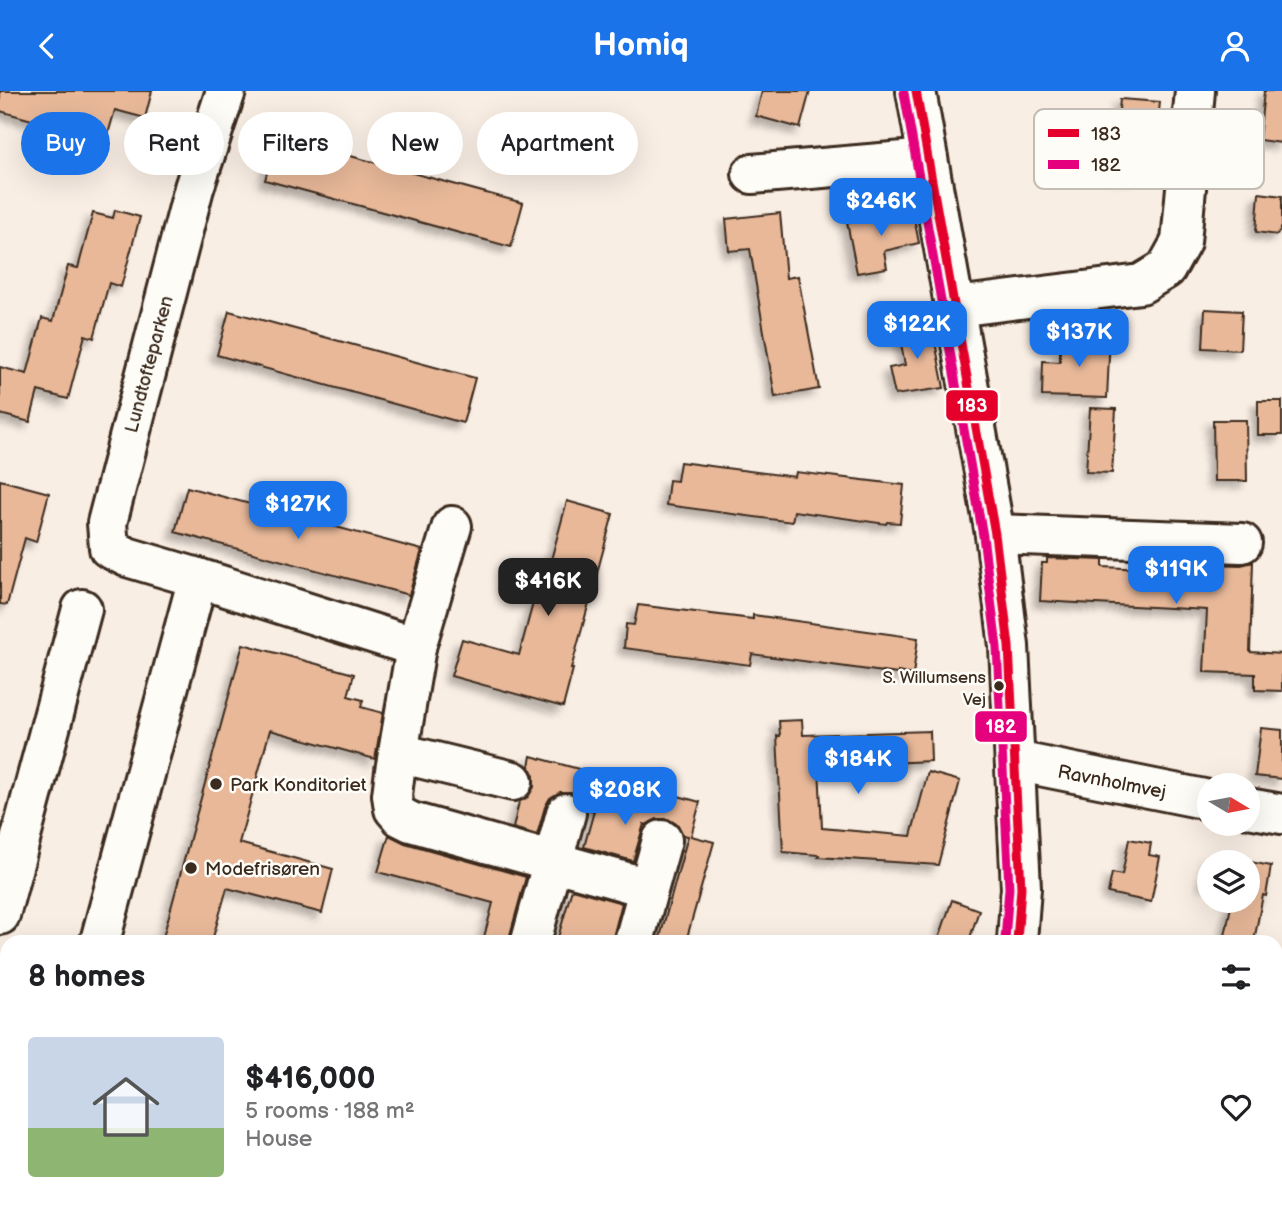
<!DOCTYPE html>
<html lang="en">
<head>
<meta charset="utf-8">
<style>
	:root { --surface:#fff; --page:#f6f6f6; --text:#202124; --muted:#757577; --accent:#1a73e8 }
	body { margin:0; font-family:"Balsamiq Sans",sans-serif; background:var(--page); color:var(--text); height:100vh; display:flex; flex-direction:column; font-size:26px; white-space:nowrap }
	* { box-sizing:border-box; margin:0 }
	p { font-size:23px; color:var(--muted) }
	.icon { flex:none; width:38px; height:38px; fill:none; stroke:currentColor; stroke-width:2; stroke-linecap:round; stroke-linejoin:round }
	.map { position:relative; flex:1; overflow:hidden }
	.panel { position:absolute; left:0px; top:844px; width:1283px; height:275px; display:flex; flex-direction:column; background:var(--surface); border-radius:21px 21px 0 0; box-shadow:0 7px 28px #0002 }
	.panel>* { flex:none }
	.banner { position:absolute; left:21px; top:21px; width:700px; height:63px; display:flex; gap:14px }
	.needle { width:46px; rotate:100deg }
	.fabs { position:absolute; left:1197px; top:682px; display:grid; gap:14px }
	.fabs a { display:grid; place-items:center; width:63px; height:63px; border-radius:50%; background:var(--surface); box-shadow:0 7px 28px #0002; font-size:35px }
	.price { position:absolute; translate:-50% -60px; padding:0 16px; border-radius:14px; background:var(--accent); color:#fff; font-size:23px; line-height:46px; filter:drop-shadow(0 2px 4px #0008) }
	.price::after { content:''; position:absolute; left:50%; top:42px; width:21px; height:16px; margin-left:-10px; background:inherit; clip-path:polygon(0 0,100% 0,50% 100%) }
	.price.on { background:#222; color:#fff }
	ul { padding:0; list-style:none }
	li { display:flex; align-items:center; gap:21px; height:175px; padding:0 28px }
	li span { display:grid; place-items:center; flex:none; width:196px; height:140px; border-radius:7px; color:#555 }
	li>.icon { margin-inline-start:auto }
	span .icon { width:84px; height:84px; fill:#fffc; stroke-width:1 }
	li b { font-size:30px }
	h2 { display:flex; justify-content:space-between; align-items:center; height:84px; padding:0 28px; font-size:30px }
	.chip { padding:0 24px; border-radius:32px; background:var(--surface); box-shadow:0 7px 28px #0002; font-size:24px; line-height:63px }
	.chip.on { background:var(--accent); color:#fff }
	header { display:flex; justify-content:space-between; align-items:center; height:91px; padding:0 28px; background:var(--accent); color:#fff; font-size:32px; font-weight:600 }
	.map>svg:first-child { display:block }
</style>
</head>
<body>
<header><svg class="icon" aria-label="back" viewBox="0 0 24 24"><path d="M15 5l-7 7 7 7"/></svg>Homiq<svg class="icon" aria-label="person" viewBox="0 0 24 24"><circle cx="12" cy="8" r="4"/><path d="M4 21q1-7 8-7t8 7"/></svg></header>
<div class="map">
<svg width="1282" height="1117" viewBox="0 0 1282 1117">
	<defs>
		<filter id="shadow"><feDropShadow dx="-6" dy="6" stdDeviation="3.5" flood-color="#0004"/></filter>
	</defs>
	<rect width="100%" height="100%" fill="#f9eee4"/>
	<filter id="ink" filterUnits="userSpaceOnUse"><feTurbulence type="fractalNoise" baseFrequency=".0143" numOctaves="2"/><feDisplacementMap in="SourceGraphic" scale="14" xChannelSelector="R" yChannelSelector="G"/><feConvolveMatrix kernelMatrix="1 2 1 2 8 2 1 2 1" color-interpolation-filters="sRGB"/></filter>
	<g filter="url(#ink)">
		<path fill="#a4dda3" stroke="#708460" stroke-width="2" d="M1282,923V1117H1031V1111H1276V937H1279Z"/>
		<g fill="#e8b899" stroke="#3b2a1e" stroke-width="2" filter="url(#shadow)">
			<path d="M0,0H152L145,27L115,19L106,50L0,20Z"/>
			<path d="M762,0H810L800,37L756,25Z"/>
			<path d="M1264,0H1282V52L1259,49Z"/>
			<path d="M1120,8L1160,11L1154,69L1141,68L1140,79L1138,78L1137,85L1113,83Z"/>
			<path d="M277,45L523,112L511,156L265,89Z"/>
			<path d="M1259,102L1282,105V136L1277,144L1256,141Z"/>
			<path d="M912,117L919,152L884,160L887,177L857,182L847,131Z"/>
			<path d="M115,119L140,126L121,196L109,192L94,247L85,244L68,308L38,300L30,331L0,323V276L27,283L42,227L53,230L68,175L78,177L93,122L113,127Z"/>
			<path d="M780,122L786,187L798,185L819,298L775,306L750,158L729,160L726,128Z"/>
			<path d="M1205,218L1242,220L1240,259L1203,257Z"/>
			<path d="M229,220L475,287L463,332L217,264Z"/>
			<path d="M931,230L944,297L895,304L889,277L905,274L898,236Z"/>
			<path d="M1070,243L1110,244L1107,307L1042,305L1043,270L1060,271V257L1069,258Z"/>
			<rect x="1258" y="310" width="24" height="34"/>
			<path d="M1090,317L1116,318L1112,382L1086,381Z"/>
			<path d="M1213,329H1246L1247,390H1214Z"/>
			<path d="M680,371L795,386L796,381L904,394L900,432L887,431L886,433L794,420L792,431L666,414L669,389L677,390Z"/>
			<path d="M0,389L49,402L36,451L25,447L7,514L0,513Z"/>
			<path d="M187,396L422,459L409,504L175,441Z"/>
			<path d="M567,410L613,423L571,578H573L563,616L451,585L462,548L519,564L533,512L539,513Z"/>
			<path d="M1047,467L1103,469V476L1209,481V473L1241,474L1253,471L1250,561L1282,563V600L1255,599V583L1204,581L1207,519L1040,510L1042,472H1047Z"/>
			<path d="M638,514L753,528V524L918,547L913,584L898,581V583L752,563L750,574L624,557L626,533L634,534Z"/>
			<path d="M243,553L354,583L348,605L363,609L361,616L383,622L375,668L270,639L239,752L333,778L322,822L227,797L212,850H162Z"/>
			<path d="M802,629L803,644L930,640L931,670L819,675L822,737L911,745L928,681L960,690L938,774L818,766L819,764L783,761L777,645H780L779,630Z"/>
			<path d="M1261,637L1282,639V688L1255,685Z"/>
			<path d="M531,665L700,711L691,745L714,751L686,850H659L688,745L683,744L678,734L668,728H657L646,734L644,733L633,770L584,756L594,720L587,718L582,707L571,701H560L550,707L545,716L537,744L513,737L519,711L528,706L534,696V685L529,675Z"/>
			<path d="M389,744L405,752L526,786L510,844V850H483L493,812L378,781Z"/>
			<path d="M1129,748L1151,752L1149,764L1160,766L1151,811L1108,802L1112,782L1122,784Z"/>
			<path d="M1216,764L1271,775L1266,805L1263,804L1254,850H1224L1232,810H1248V772H1209V792L1204,791L1209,765L1216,767Z"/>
			<path d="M572,798L622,812L612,850H557Z"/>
			<path d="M952,809L979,819L969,850H938Z"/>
		</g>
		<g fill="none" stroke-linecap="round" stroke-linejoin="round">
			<defs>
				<g id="minor">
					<path d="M916,0L995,443L1009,555L1021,797L1017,850"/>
					<path d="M752,83L928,68"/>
					<path d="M955,216L1141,193L1166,178L1181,151L1195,0"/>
					<path d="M452,435L416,556L395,680L392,704L394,718L401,726L411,731L648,797"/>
					<path d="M995,443L1242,452"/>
					<path d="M198,487L416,556"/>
					<path d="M399,662L513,690"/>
					<path d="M1015,670L1209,709"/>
					<path d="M1248,717L1282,723"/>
					<path d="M0,824L82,518"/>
					<path d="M100,850L198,487L127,466L109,457L107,432L194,97L226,0"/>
					<path d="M531,850L566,722"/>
					<path d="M634,850L662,749"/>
					<path d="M0,1052L7,1053"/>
					<path d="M602,1117L604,1111"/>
					<path d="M991,1117L992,1111"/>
				</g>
			</defs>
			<use href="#minor" stroke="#3b2a1e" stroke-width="44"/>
			<use href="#minor" stroke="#fdfcf7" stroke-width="38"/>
			<defs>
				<path id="bus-1" d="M916,0L995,443L1009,555L1021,797L1017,850"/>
				<path id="bus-2" d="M904,2L983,445L997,556L1009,797L1005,849"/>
			</defs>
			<use href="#bus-1" stroke="#fdfcf7" stroke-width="14"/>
			<use href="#bus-2" stroke="#fdfcf7" stroke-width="14"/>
			<use href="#bus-1" stroke="#e4002b" stroke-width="9"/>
			<use href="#bus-2" stroke="#e5007d" stroke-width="9"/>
		</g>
	</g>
	<g fill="#3b2a1e" stroke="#fdfcf7" stroke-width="2.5">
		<circle cx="999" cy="595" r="6"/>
		<circle cx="216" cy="693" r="7"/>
		<circle cx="191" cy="777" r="7"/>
	</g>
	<g text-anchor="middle" stroke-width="5" stroke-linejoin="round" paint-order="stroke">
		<g font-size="17" fill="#3b2a1e" stroke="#fdfcf7" text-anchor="end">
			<text x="986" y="592">S. Willumsens<tspan x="986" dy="22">Vej</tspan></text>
		</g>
		<g font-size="19" fill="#3b2a1e" stroke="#fdfcf7">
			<text transform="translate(148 273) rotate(-75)" y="7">Lundtofteparken</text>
			<text transform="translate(1112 690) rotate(11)" y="7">Ravnholmvej</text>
		</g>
		<g font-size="19" fill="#3b2a1e" stroke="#fdfcf7" text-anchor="start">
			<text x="230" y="700">Park Konditoriet</text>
			<text x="205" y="784">Modefrisøren</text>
		</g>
	</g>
	<rect x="1034" y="18" width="230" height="80" rx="10" fill="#fdfcf7" stroke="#c3bdb6" stroke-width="2"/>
	<rect x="1048" y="38" width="31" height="8" fill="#e4002b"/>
	<rect x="1048" y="69" width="31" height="9" fill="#e5007d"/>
	<g font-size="19" fill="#3b2a1e">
		<text x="1091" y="49">183</text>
		<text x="1091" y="80">182</text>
	</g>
	<g stroke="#fdfcf7" stroke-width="2.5">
		<rect x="945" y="298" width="54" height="33" rx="7" fill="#e4002b"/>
		<rect x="974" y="619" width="54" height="33" rx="7" fill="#e5007d"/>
	</g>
	<g font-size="19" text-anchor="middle" font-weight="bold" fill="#fff">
		<text x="972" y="321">183</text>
		<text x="1001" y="642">182</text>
	</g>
</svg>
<div class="fabs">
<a><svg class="needle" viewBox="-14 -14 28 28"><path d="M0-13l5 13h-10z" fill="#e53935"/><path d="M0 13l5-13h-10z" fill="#757577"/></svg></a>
<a><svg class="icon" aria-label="layers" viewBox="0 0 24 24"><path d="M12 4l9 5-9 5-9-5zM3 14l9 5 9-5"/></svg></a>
</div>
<b class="price" style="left:881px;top:147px">$246K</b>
<b class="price" style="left:917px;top:270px">$122K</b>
<b class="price" style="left:1079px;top:278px">$137K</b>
<b class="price" style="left:298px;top:450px">$127K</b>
<b class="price" style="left:1176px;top:515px">$119K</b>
<b class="price on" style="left:548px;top:527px">$416K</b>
<b class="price" style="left:858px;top:705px">$184K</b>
<b class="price" style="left:625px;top:736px">$208K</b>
<div class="banner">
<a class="chip on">Buy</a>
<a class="chip">Rent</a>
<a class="chip">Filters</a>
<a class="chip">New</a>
<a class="chip">Apartment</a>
</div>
<section class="panel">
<h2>8 homes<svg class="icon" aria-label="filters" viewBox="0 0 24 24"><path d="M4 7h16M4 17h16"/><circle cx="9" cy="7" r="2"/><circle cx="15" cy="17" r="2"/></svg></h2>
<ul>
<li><span style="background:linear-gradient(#c9d6e8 65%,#8fb573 0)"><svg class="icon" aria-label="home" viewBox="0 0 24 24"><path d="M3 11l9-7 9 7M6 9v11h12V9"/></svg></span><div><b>$416,000</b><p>5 rooms · 188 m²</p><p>House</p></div><svg class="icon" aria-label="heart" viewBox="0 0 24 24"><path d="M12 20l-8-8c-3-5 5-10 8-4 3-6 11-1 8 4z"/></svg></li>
</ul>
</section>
</div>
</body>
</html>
